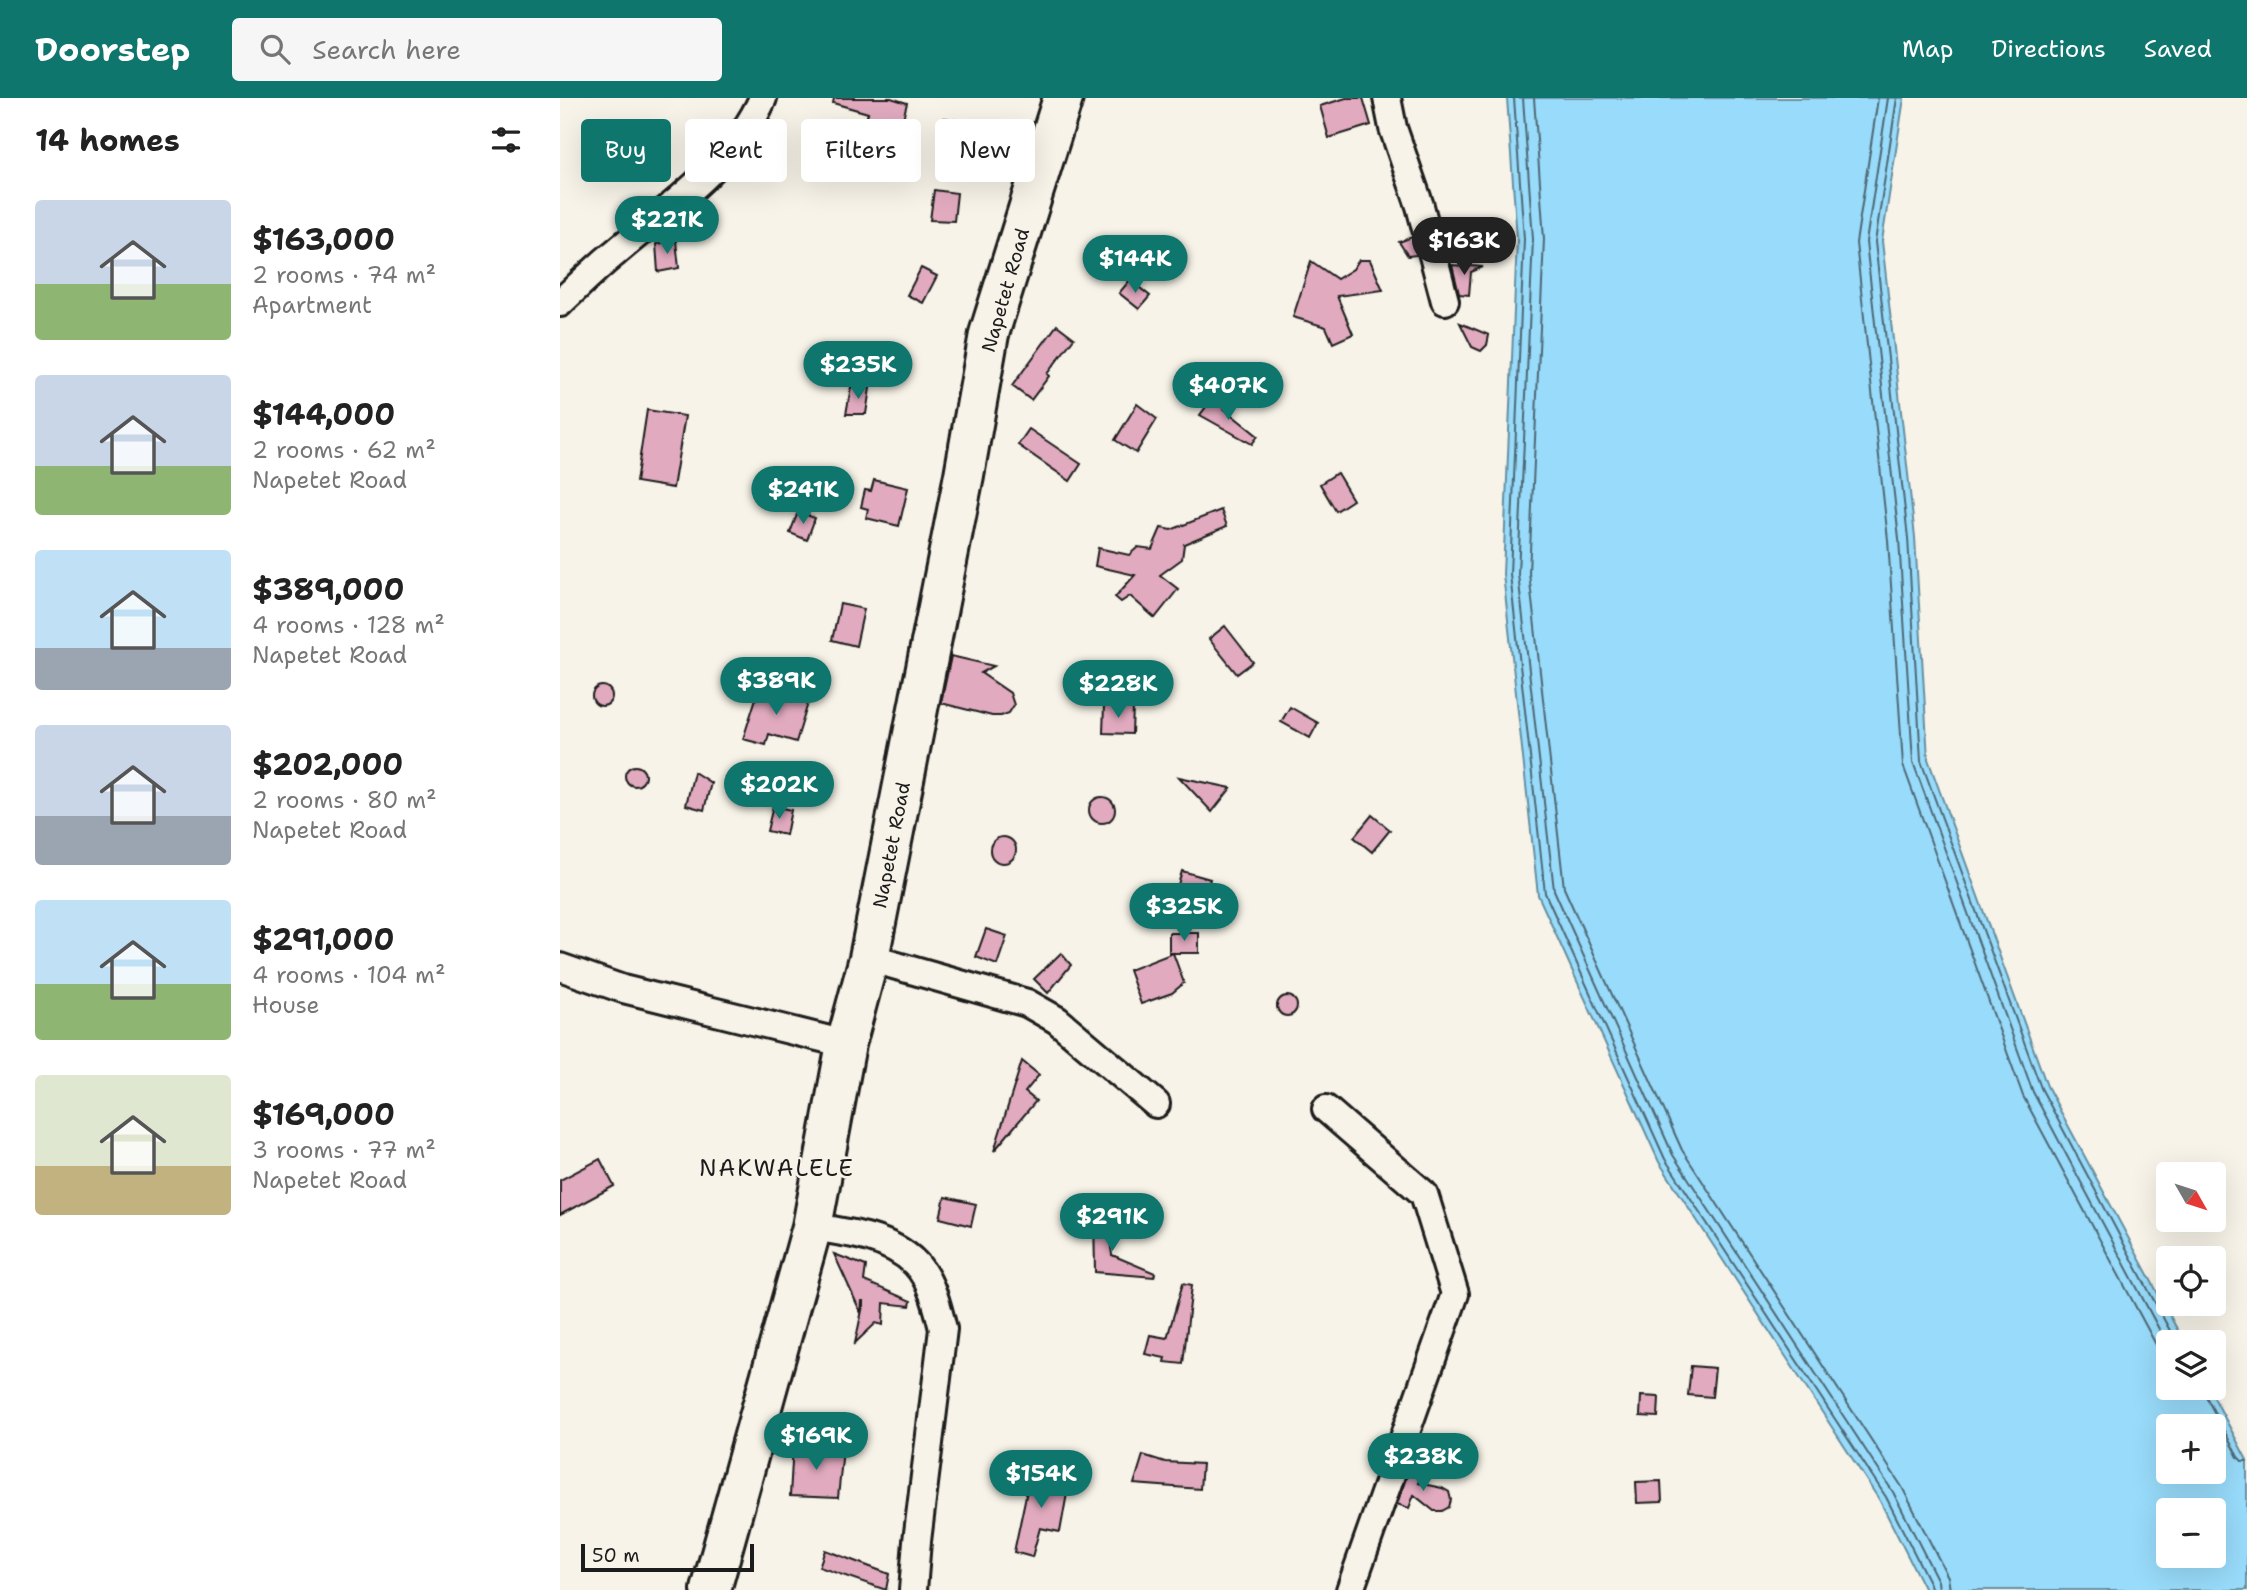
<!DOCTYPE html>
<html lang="en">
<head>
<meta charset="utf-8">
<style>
	:root { --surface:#fff; --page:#f6f6f6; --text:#222; --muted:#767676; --accent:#0f766e }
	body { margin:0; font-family:"Shantell Sans",sans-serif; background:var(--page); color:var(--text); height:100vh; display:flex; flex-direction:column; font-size:26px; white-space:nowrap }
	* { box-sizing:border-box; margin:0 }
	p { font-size:23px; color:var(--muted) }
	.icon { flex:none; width:38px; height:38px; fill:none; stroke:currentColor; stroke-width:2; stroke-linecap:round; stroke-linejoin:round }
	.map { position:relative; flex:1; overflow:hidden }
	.drawer { display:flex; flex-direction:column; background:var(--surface); width:560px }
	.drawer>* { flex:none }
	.guide { position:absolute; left:21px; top:21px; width:665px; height:63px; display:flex; gap:14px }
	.needle { width:46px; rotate:129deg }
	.buttons { position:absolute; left:1596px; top:1064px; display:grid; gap:14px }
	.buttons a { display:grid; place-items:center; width:70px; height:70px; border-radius:7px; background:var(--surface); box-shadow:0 7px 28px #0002; font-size:35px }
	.scale { position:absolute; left:21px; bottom:18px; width:173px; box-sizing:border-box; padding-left:7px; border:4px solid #1c1c1c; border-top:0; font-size:19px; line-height:24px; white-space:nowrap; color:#1c1c1c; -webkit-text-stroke:5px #f7f3e8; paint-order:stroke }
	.price { position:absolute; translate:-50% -60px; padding:0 16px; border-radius:24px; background:var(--accent); color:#fff; font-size:23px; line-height:46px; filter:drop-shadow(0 2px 4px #0008) }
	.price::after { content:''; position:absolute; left:50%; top:42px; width:21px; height:16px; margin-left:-10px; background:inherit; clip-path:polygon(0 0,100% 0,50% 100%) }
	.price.on { background:#222; color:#fff }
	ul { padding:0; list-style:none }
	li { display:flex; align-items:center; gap:21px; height:175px; padding:0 35px }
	li span { display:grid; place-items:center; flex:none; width:196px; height:140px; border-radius:7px; color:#555 }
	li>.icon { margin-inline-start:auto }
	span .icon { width:84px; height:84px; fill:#fffc; stroke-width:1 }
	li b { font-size:30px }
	h2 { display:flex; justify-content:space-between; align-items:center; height:84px; padding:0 35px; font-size:30px }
	.pill { padding:0 24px; border-radius:7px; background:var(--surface); box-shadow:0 7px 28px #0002; font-size:24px; line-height:63px }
	.pill.on { background:var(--accent); color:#fff }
	header { display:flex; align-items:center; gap:42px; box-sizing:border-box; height:98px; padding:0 35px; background:var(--accent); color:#fff }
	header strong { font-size:33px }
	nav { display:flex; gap:38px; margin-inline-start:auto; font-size:24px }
	.search { width:490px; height:63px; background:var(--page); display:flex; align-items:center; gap:18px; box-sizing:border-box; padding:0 24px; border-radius:7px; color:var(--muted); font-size:26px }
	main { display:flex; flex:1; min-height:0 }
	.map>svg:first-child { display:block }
</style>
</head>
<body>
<header>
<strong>Doorstep</strong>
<div class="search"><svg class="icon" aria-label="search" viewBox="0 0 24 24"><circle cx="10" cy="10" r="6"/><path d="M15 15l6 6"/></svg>Search here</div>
<nav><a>Map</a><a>Directions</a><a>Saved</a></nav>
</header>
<main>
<section class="drawer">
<h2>14 homes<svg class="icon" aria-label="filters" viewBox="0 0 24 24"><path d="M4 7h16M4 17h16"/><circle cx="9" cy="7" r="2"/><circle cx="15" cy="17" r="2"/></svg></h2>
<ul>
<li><span style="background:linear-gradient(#c9d6e8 60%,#8fb573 0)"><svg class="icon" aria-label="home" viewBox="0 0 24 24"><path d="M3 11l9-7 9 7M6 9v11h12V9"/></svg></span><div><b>$163,000</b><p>2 rooms · 74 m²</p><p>Apartment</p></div></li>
<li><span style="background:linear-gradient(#c9d6e8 65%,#8fb573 0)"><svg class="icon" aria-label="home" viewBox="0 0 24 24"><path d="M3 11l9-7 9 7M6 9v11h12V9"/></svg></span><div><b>$144,000</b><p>2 rooms · 62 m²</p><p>Napetet Road</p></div></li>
<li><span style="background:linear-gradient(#bfe0f5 70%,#9aa5b1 0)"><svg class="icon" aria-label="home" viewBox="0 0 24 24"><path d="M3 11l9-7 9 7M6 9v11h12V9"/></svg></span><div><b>$389,000</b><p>4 rooms · 128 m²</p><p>Napetet Road</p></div></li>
<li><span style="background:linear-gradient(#c9d6e8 65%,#9aa5b1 0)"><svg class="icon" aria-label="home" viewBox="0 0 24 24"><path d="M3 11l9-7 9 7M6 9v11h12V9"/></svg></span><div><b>$202,000</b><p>2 rooms · 80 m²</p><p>Napetet Road</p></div></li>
<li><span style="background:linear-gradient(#bfe0f5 60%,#8fb573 0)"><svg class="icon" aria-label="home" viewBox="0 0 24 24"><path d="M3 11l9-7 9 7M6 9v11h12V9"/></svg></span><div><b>$291,000</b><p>4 rooms · 104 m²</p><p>House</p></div></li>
<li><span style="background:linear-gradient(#dfe7d0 65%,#c2b280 0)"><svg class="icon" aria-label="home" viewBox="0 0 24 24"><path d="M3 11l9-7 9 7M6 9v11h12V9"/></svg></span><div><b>$169,000</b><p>3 rooms · 77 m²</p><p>Napetet Road</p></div></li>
</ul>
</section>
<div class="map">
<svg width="1687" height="1492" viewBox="0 0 1687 1492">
	<rect width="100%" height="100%" fill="#f7f3e8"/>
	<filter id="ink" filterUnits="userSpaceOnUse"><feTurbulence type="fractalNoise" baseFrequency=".0143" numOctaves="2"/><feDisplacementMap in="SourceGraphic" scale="14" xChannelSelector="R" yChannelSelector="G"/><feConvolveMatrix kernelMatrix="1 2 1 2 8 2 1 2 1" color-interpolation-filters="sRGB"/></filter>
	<g filter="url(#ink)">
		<path fill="#98dbfa" stroke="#668fa1" stroke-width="2" fill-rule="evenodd" d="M947,0H1344L1322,143L1355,439L1368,661L1487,988L1624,1244H1608V1290H1649L1687,1362V1492H1365L1320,1403L1099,1064L978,797L943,476L957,141ZM1608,1328H1654V1374H1608ZM1608,1412H1654V1458H1608Z"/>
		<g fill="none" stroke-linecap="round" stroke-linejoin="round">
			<g stroke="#4e6875" stroke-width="2">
				<path d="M954,0L964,141L950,476L985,795L1105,1061L1326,1399L1370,1486L1371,1492"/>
				<path d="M963,0L973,141L958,476L994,792L1113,1057L1333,1394L1378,1483L1379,1492"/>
				<path d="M974,0L984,141L969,475L1004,790L1122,1052L1342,1389L1388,1479L1390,1492"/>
				<path d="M1318,0L1296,145L1328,442L1343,667L1463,998L1601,1256L1608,1265"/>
				<path d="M1328,0L1306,144L1339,441L1353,664L1473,994L1608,1248"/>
				<path d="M1337,0L1315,144L1348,440L1361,663L1481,990L1616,1244"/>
				<path d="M1643,1290L1644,1295L1678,1359L1682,1363H1687"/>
			</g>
		</g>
		<g fill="#e1aabf" stroke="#1c1c1c" stroke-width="2">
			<path d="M274,0H331L347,5L342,25L326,20L323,32L304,26L308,15L273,5Z"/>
			<path d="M786,0H803L811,27L769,40L760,8Z"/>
			<path d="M384,20L427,27L426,29L457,44L448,70L421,63V56L380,44Z"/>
			<path d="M374,92L397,95L394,123L370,122Z"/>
			<path d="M901,120L908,137L886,145L881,128Z"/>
			<path d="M852,139L857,157L848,158L839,144Z"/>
			<path d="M116,143L119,170L98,174L96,146Z"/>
			<path d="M799,162H810L823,192L777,198L793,236L773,245L766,229L733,219L751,163L777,181L793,171Z"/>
			<path d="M911,162V168L923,169L911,174L909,197L899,196L892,167L904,168Z"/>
			<path d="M361,170L377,178L363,205L347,197Z"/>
			<path d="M570,182L590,198L579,211L559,195Z"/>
			<path d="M900,225L929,237L927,247L921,253L912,249Z"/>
			<path d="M497,227L514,240L487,276L489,278L471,302L452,288Z"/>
			<path d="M291,289L310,290L306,316H286Z"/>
			<path d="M652,301L698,338L692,346L640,317Z"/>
			<path d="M577,306L597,321L576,355L555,342Z"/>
			<path d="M87,312L125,318L113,390L76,384Z"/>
			<path d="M469,331L521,366L510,383L458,347Z"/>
			<path d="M777,375L793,402L776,413L760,386Z"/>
			<path d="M314,382L348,390L339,428L306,420L308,411L301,409L305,392L311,393Z"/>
			<path d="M661,412L667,428L624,446L622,461L600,477L618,491L595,520L570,498L561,504L555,499L575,477L535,468L538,450L569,457L578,449L592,451L601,430L611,432Z"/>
			<path d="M238,414L255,420L247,442L230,435Z"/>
			<path d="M280,506L304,511L296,548L272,542Z"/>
			<path d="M665,528L693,564L677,576L649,541Z"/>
			<path d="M391,558L434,568L421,575L450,595L454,607L449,615L441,618H432L381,605Z"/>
			<circle cx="42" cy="598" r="10"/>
			<path d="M199,591L228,596L249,602L236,644L209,636L206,647L183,641Z"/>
			<path d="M544,607L573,608L572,636L543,635Z"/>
			<path d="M730,609L758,625L750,640L721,624Z"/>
			<circle cx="75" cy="678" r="10"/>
			<path d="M134,674L151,685L144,712L126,707Z"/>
			<path d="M619,679L671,690L652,714Z"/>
			<circle cx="542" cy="712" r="13"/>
			<path d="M213,708L231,712L226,737L207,733Z"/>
			<path d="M812,717L830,732L812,754L794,739Z"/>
			<circle cx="443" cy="752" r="13"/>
			<path d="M622,773L650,781L645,799L617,790Z"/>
			<path d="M426,831L447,838L437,867L416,859Z"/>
			<rect x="609" y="835" width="30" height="20"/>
			<path d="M501,855L511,867L488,895L474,881Z"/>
			<path d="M613,855L624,885L612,895L581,906L569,872Z"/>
			<circle cx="727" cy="908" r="10"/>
			<path d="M462,963L479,977L465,994L476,1003L434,1053Z"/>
			<path d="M40,1061L54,1088L0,1117V1082Z"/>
			<path d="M385,1099L416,1106L411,1128L380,1120Z"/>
			<path d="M534,1116H547L552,1157L595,1175L594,1179L535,1174Z"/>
			<path d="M274,1156L306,1168L304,1183L351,1203L350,1208L324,1205L323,1227L316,1225L295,1245L304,1203H302L301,1215Z"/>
			<path d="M623,1185L632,1187L623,1266L604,1264L605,1260L585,1256L590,1237L607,1240Z"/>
			<path d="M1131,1268L1155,1270L1152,1299L1128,1297Z"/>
			<path d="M1081,1298L1099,1299L1098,1319L1080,1318Z"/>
			<path d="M233,1346L283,1351L278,1400L230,1398Z"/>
			<path d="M583,1357L605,1364L642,1366L640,1391L574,1386Z"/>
			<path d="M850,1369L863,1374L858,1385L882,1390L889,1394L891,1402L889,1409L882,1413H874L854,1397L849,1410L837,1406Z"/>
			<path d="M474,1371L503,1377L501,1388L508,1390L500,1434L480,1430L472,1459L454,1454L469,1383H471Z"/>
			<path d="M1101,1383L1102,1404L1077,1405L1076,1384Z"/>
			<path d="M265,1452L329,1476L326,1492L259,1469Z"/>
		</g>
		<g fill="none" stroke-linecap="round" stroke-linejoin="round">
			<defs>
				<g id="street">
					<path d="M827,0L833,30L860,108L885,203"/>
					<path d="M0,205C18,188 36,170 56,154C108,109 174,66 203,0"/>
					<path d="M309,860L467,905L497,922L596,1006"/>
					<path d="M0,869L63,891L286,946"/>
					<path d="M766,1011L864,1096L895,1196L790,1492"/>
					<path d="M252,1129C286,1134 329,1139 355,1165C371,1181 378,1210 383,1231L357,1443L353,1492"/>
				</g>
				<path id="secondary" d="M151,1492L252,1129L286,946L309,860L404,377L429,236L503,0"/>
			</defs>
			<use href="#street" stroke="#1c1c1c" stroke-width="32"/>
			<use href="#secondary" stroke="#1c1c1c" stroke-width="44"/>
			<use href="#street" stroke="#f7f3e8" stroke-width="26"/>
			<use href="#secondary" stroke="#f7f3e8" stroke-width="38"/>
		</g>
	</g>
	<g text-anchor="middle" stroke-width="5" stroke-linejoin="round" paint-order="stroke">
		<g font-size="19" fill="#1c1c1c" stroke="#f7f3e8">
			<text transform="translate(445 192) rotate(-74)" y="7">Napetet Road</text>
			<text transform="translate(331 747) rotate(-79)" y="7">Napetet Road</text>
		</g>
		<g font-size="23" letter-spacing="2" fill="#1c1c1c" stroke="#f7f3e8">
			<text x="217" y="1078">NAKWALELE</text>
		</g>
	</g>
</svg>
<div class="buttons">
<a><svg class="needle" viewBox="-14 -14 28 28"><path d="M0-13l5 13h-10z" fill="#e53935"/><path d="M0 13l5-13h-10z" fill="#767676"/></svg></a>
<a><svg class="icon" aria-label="locate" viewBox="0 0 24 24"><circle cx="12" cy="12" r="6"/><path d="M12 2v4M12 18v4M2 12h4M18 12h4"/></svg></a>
<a><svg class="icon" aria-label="layers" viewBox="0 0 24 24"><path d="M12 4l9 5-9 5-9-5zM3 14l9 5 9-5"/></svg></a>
<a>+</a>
<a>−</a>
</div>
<div class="scale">50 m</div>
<b class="price" style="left:107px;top:158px">$221K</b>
<b class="price on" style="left:904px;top:179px">$163K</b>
<b class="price" style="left:575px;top:197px">$144K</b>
<b class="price" style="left:298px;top:303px">$235K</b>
<b class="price" style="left:668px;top:324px">$407K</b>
<b class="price" style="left:243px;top:428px">$241K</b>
<b class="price" style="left:216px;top:619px">$389K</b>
<b class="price" style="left:558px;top:622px">$228K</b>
<b class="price" style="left:219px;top:723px">$202K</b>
<b class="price" style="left:624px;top:845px">$325K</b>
<b class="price" style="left:552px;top:1155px">$291K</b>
<b class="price" style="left:256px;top:1374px">$169K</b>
<b class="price" style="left:863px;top:1395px">$238K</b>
<b class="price" style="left:481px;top:1412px">$154K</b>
<div class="guide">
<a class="pill on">Buy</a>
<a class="pill">Rent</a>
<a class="pill">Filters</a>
<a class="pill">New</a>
</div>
</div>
</main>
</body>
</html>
